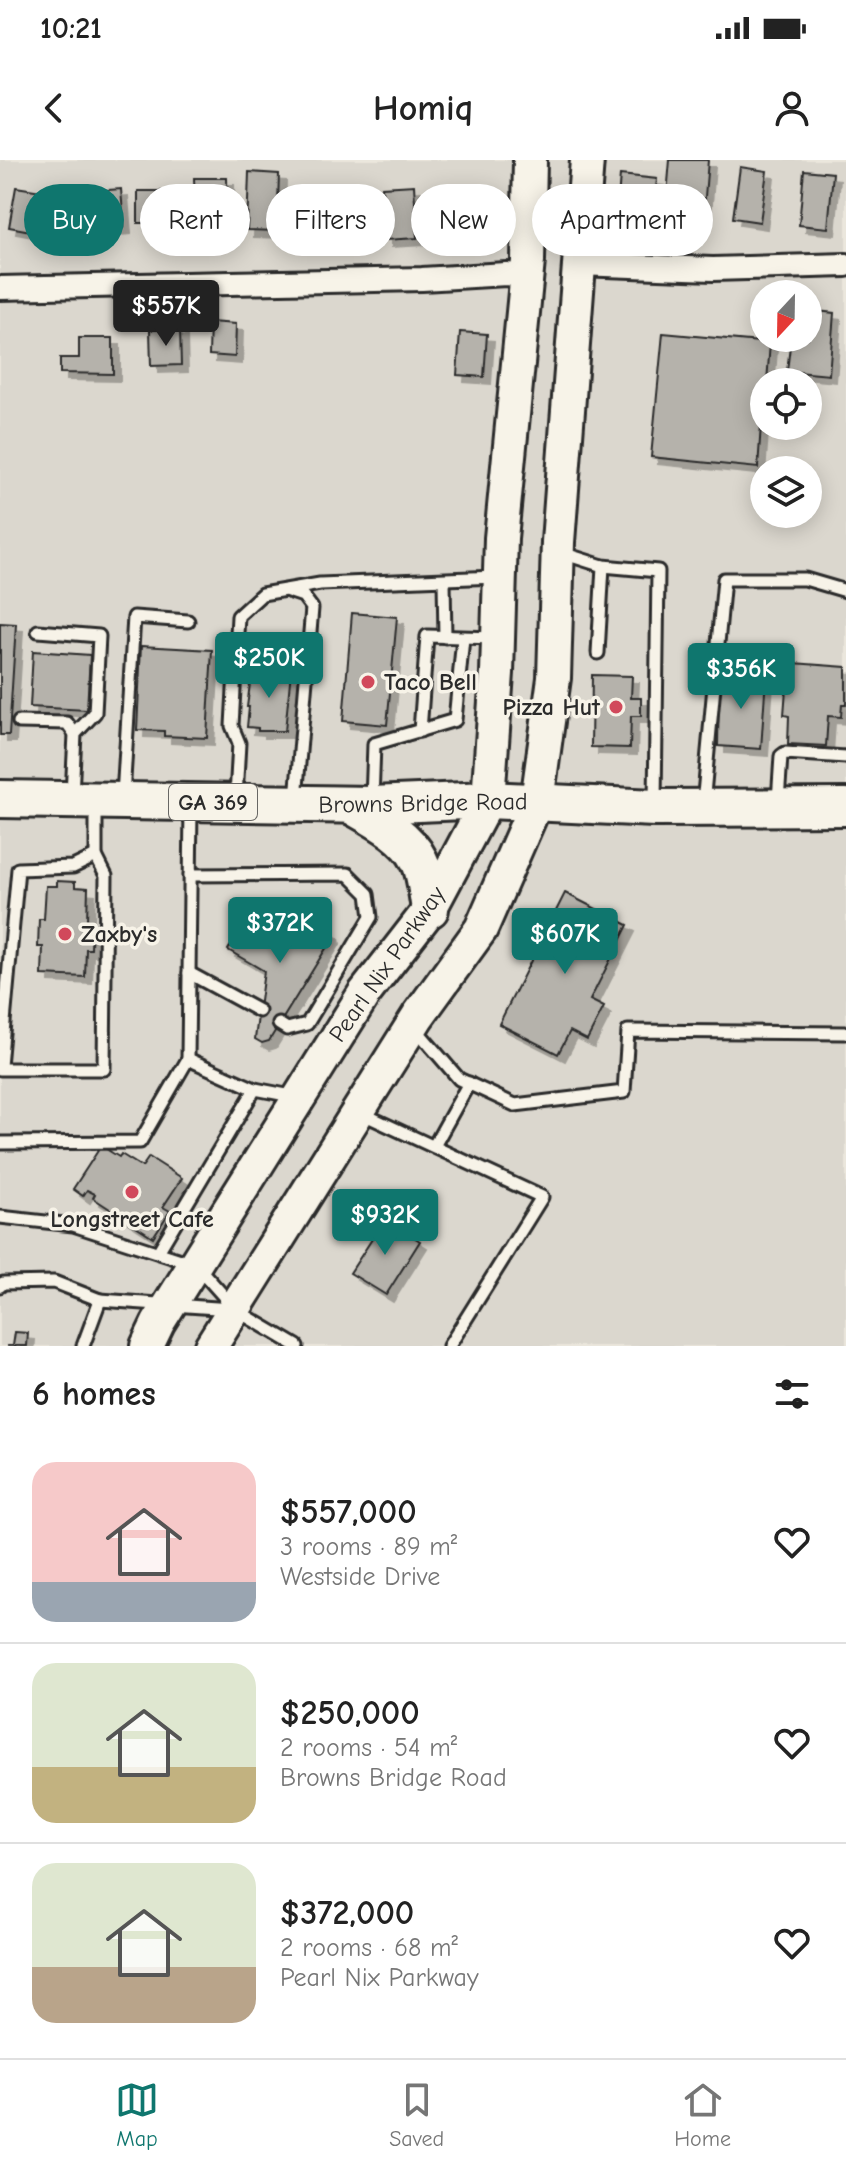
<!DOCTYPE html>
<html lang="en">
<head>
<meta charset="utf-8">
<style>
	:root { --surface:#fff; --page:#f2f2f2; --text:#222; --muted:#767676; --line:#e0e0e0; --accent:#0f766e }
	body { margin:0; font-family:"Comic Neue",sans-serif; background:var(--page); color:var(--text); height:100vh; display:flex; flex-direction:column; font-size:30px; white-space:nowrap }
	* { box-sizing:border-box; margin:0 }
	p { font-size:26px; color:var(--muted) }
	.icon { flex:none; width:44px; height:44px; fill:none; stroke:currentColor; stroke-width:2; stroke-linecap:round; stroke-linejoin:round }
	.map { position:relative; height:1186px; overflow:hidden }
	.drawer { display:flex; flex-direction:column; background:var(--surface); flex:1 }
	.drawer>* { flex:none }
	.hud { position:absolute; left:24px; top:24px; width:798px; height:72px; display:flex; gap:16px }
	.needle { width:52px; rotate:202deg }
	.buttons { position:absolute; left:750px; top:120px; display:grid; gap:16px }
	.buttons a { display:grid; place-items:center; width:72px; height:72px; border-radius:50%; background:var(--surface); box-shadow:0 4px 20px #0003; font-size:40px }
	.price { position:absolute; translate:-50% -68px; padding:0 18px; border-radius:8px; background:var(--accent); color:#fff; font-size:26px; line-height:52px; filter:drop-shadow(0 2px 4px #0008) }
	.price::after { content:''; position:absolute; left:50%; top:48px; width:24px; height:18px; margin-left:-12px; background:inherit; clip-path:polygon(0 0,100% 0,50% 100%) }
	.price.active { background:#222; color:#fff }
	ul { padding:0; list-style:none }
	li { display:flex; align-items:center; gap:24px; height:200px; padding:0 32px }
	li+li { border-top:2px solid var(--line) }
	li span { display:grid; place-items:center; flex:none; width:224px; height:160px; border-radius:24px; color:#555 }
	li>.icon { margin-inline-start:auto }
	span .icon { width:96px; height:96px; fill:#fffc; stroke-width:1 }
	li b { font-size:34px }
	h2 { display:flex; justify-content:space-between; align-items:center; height:96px; padding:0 32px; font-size:34px }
	.tag { padding:0 28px; border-radius:36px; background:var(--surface); box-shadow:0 4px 20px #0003; font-size:28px; line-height:72px }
	.tag.active { background:var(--accent); color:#fff }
	.status { display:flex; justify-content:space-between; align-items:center; height:56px; padding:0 40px; background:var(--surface); direction:ltr }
	.status svg { height:22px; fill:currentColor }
	header { display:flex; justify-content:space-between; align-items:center; height:104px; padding:0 32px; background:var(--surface); font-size:36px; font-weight:700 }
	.menu { display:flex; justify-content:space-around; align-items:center; height:112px; border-top:2px solid var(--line); background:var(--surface); font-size:22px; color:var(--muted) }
	.menu a { display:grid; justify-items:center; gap:4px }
	.menu .active { color:var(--accent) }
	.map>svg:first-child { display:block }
</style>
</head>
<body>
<div class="status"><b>10:21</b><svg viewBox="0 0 49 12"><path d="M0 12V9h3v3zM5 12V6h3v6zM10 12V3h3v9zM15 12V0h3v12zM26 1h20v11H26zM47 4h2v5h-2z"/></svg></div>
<header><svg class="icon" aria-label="back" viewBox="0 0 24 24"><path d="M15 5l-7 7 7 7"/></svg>Homiq<svg class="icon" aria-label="person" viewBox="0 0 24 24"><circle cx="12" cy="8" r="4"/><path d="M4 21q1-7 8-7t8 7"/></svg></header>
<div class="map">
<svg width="846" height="1186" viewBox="0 0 846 1186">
	<defs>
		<filter id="shadow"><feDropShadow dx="7" dy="7" stdDeviation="0" flood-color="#0004"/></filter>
	</defs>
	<rect width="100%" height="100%" fill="#ebe7dd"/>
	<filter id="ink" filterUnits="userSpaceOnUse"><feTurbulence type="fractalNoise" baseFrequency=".0125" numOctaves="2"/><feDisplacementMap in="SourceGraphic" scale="16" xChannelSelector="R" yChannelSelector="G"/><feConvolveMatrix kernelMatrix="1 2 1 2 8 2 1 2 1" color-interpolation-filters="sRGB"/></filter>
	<g filter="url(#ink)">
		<path fill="#dbd7ce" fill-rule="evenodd" d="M0,0H846V1186H0ZM764,134H808V178H764ZM764,222H808V266H764ZM764,310H808V354H764Z"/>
		<g fill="#b5b2ab" stroke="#2b2b2b" stroke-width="2" filter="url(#shadow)">
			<path d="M670,0H708L703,61L665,58Z"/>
			<path d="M740,7L767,11L760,62L733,58Z"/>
			<path d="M804,10L833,13L828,68L799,65Z"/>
			<path d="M249,12L279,14L277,71L247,70Z"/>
			<path d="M620,15L657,19L653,55L617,52Z"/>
			<path d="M194,18H227L228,68H196Z"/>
			<path d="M414,25L417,78L385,80L382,27Z"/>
			<path d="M16,27L54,33L47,74L9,67Z"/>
			<path d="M121,29L124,67L85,70L81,32Z"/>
			<rect x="138" y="31" width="38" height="32"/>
			<path d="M316,34L342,35L340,81L315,79Z"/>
			<path d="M808,150L834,153L829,215L787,211L791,178H808Z"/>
			<path d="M210,162L236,164L235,197L209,195Z"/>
			<path d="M180,169L181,205L151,206L150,170Z"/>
			<path d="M460,172L487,174L484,217L457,215Z"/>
			<path d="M663,173L770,183L767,222H764L758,308L651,297Z"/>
			<path d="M79,178H113V214L60,213V198H79Z"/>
			<path d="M352,453L397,457L387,565L343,561Z"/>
			<path d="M0,463L16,464L9,575H0Z"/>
			<path d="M141,486L212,490L207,578L164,576V571L137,570Z"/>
			<path d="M33,491L90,495L87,550L30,547Z"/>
			<path d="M793,503L846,507V544H842L841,557L828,556L826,586L788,584L789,556L784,555L786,529H791Z"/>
			<path d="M252,508L291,511L285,571H258V568L247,567L249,547H247Z"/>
			<path d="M723,514L766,517L761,589L718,586L719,528H722Z"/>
			<path d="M592,515L632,516L631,538H641V556H631L630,588L591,587Z"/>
			<path d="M57,721L75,722V727L88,728L87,760H92L91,789H86L85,817L42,815L43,787H38L39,759H44L46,726H57Z"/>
			<path d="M565,733L628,765L590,840L604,847L587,880L570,871L558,894L499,864Z"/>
			<path d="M260,754L286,769L287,760L306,771L314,767H323L332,772L333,777L269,881L262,883L255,879L264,811L228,790L243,765L251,769Z"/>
			<path d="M101,986L119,997L121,994L142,1007L149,997L182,1018L163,1047L170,1051L153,1077L93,1038L95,1034L87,1030L83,1036L73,1029Z"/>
			<path d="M385,1059L420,1081L386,1135L350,1113Z"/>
			<path d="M15,1172L28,1173L27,1186H7H13Z"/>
		</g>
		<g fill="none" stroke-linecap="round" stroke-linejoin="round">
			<defs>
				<g id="service">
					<path d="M562,393L603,406L658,411L655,643"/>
					<path d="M444,421L445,477"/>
					<path d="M288,431L303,436L312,448L296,639"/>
					<path d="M38,471L99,476L95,553L75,574L72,635"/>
					<path d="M598,493L603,406"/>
					<path d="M19,562L67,563L75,574"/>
					<path d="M420,571L427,476L495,478"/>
					<path d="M123,636L134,457L188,461"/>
					<path d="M236,637L239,583L232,566L238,456L262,434L320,424L496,417"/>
					<path d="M372,641L374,584L455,560L463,478"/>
					<path d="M778,641L781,596L785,593L846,597"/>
					<path d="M703,645L724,419H805L846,431"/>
					<path d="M190,715L348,714L368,734L371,757L307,864L287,869L279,864"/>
					<path d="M189,813L259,851"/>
					<path d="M415,868L459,919L515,945L624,932L628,871L846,873"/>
					<path d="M0,906L18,709L73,707L96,696"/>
					<path d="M0,909H104L106,716L96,696V645"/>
					<path d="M255,929L297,937"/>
					<path d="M361,953L542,1037L449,1186"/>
					<path d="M0,983L140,982L188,899L191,646"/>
					<path d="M434,986L469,923"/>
					<path d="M0,1057L73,1065L196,1105L236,1150L297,1186"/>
					<path d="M158,1092L255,929L188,899"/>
					<path d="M0,1126L3,1123L54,1122L100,1140L83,1186"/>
					<path d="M100,1140L231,1149"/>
				</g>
				<g id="minor">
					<path d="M578,104L713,109L846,105"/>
					<path d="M0,128L422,119L506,114L527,116"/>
				</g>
				<g id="secondary">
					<path d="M147,1186L158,1163L364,834L430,749L488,640L497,513L501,378L528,101L530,0"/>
					<path d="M211,1186L418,856L481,769L537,641L554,518L558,382L587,0"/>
				</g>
				<g id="primary">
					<path d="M0,639L372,645L488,640L655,648L846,647"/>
					<path d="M351,645C375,659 406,674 419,700C426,714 427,733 430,749"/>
				</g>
			</defs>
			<use href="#service" stroke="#2b2b2b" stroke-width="17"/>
			<use href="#minor" stroke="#2b2b2b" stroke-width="28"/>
			<use href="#secondary" stroke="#2b2b2b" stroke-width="38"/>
			<use href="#primary" stroke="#2b2b2b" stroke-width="42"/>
			<use href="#service" stroke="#f7f3e8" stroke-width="11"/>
			<use href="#minor" stroke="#f7f3e8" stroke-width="22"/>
			<use href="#secondary" stroke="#f7f3e8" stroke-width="32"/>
			<use href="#primary" stroke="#f7f3e8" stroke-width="36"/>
		</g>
	</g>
	<g fill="#d1495b" stroke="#f7f3e8" stroke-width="3">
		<circle cx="368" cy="522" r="8"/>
		<circle cx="616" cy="547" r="8"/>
		<circle cx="65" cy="774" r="8"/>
		<circle cx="132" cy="1032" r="8"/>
	</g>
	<g text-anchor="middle" stroke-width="7" stroke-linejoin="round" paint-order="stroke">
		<rect fill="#f7f3e8" stroke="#686764" stroke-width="2" x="169" y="624" width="88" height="36" rx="6"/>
		<g font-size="22" font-weight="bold" fill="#2b2b2b">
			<text x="213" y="650">GA 369</text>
		</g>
		<g font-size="24" font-weight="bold" fill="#2b2b2b" stroke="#f7f3e8" text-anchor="start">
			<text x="384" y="530">Taco Bell</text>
			<text x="600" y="555" text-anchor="end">Pizza Hut</text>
			<text x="81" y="782">Zaxby's</text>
			<text x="132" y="1067" text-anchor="middle">Longstreet Cafe</text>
		</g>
		<g font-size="24" fill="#2b2b2b" stroke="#f7f3e8">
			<text transform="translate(423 643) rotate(-1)" y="8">Browns Bridge Road</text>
			<text transform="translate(387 804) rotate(-55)" y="8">Pearl Nix Parkway</text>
		</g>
	</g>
</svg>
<div class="buttons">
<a><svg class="needle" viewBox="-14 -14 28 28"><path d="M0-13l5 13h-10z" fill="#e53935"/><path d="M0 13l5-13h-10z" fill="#767676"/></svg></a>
<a><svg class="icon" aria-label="locate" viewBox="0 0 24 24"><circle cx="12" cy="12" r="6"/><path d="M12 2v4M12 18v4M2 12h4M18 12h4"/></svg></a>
<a><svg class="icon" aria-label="layers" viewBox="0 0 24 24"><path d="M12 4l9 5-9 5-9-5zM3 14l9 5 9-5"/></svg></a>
</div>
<b class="price active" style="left:166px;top:188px">$557K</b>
<b class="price" style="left:269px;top:540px">$250K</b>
<b class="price" style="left:741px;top:551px">$356K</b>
<b class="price" style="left:280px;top:805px">$372K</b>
<b class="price" style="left:565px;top:816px">$607K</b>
<b class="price" style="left:385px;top:1097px">$932K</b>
<div class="hud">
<a class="tag active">Buy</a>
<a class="tag">Rent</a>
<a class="tag">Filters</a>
<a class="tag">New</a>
<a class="tag">Apartment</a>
</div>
</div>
<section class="drawer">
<h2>6 homes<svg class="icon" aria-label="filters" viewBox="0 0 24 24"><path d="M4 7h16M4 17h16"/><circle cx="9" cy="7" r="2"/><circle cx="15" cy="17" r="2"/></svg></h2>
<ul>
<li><span style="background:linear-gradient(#f6c9c9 75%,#9aa5b1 0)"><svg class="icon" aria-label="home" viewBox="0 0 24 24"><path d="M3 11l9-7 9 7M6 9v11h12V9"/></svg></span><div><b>$557,000</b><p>3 rooms · 89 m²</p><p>Westside Drive</p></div><svg class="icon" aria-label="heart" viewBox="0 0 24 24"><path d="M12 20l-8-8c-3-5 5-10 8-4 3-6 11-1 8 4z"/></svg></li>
<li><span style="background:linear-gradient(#dfe7d0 65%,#c2b280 0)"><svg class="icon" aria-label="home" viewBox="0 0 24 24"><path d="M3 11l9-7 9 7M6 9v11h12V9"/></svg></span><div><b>$250,000</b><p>2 rooms · 54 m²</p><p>Browns Bridge Road</p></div><svg class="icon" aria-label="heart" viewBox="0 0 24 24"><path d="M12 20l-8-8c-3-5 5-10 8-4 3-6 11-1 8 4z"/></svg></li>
<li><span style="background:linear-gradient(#dfe7d0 65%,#b9a48a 0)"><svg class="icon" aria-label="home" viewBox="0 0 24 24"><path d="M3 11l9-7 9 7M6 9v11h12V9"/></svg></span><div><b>$372,000</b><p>2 rooms · 68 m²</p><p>Pearl Nix Parkway</p></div><svg class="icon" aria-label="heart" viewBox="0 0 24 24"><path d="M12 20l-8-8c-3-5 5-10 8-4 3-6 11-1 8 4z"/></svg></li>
</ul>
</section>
<nav class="menu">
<a class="active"><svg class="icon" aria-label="map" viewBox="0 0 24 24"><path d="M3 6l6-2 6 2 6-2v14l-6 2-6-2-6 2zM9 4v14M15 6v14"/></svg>Map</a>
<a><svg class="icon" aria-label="saved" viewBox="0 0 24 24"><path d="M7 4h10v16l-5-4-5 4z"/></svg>Saved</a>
<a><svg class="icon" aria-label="home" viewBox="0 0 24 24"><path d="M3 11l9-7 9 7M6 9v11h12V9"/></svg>Home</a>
</nav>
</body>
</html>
